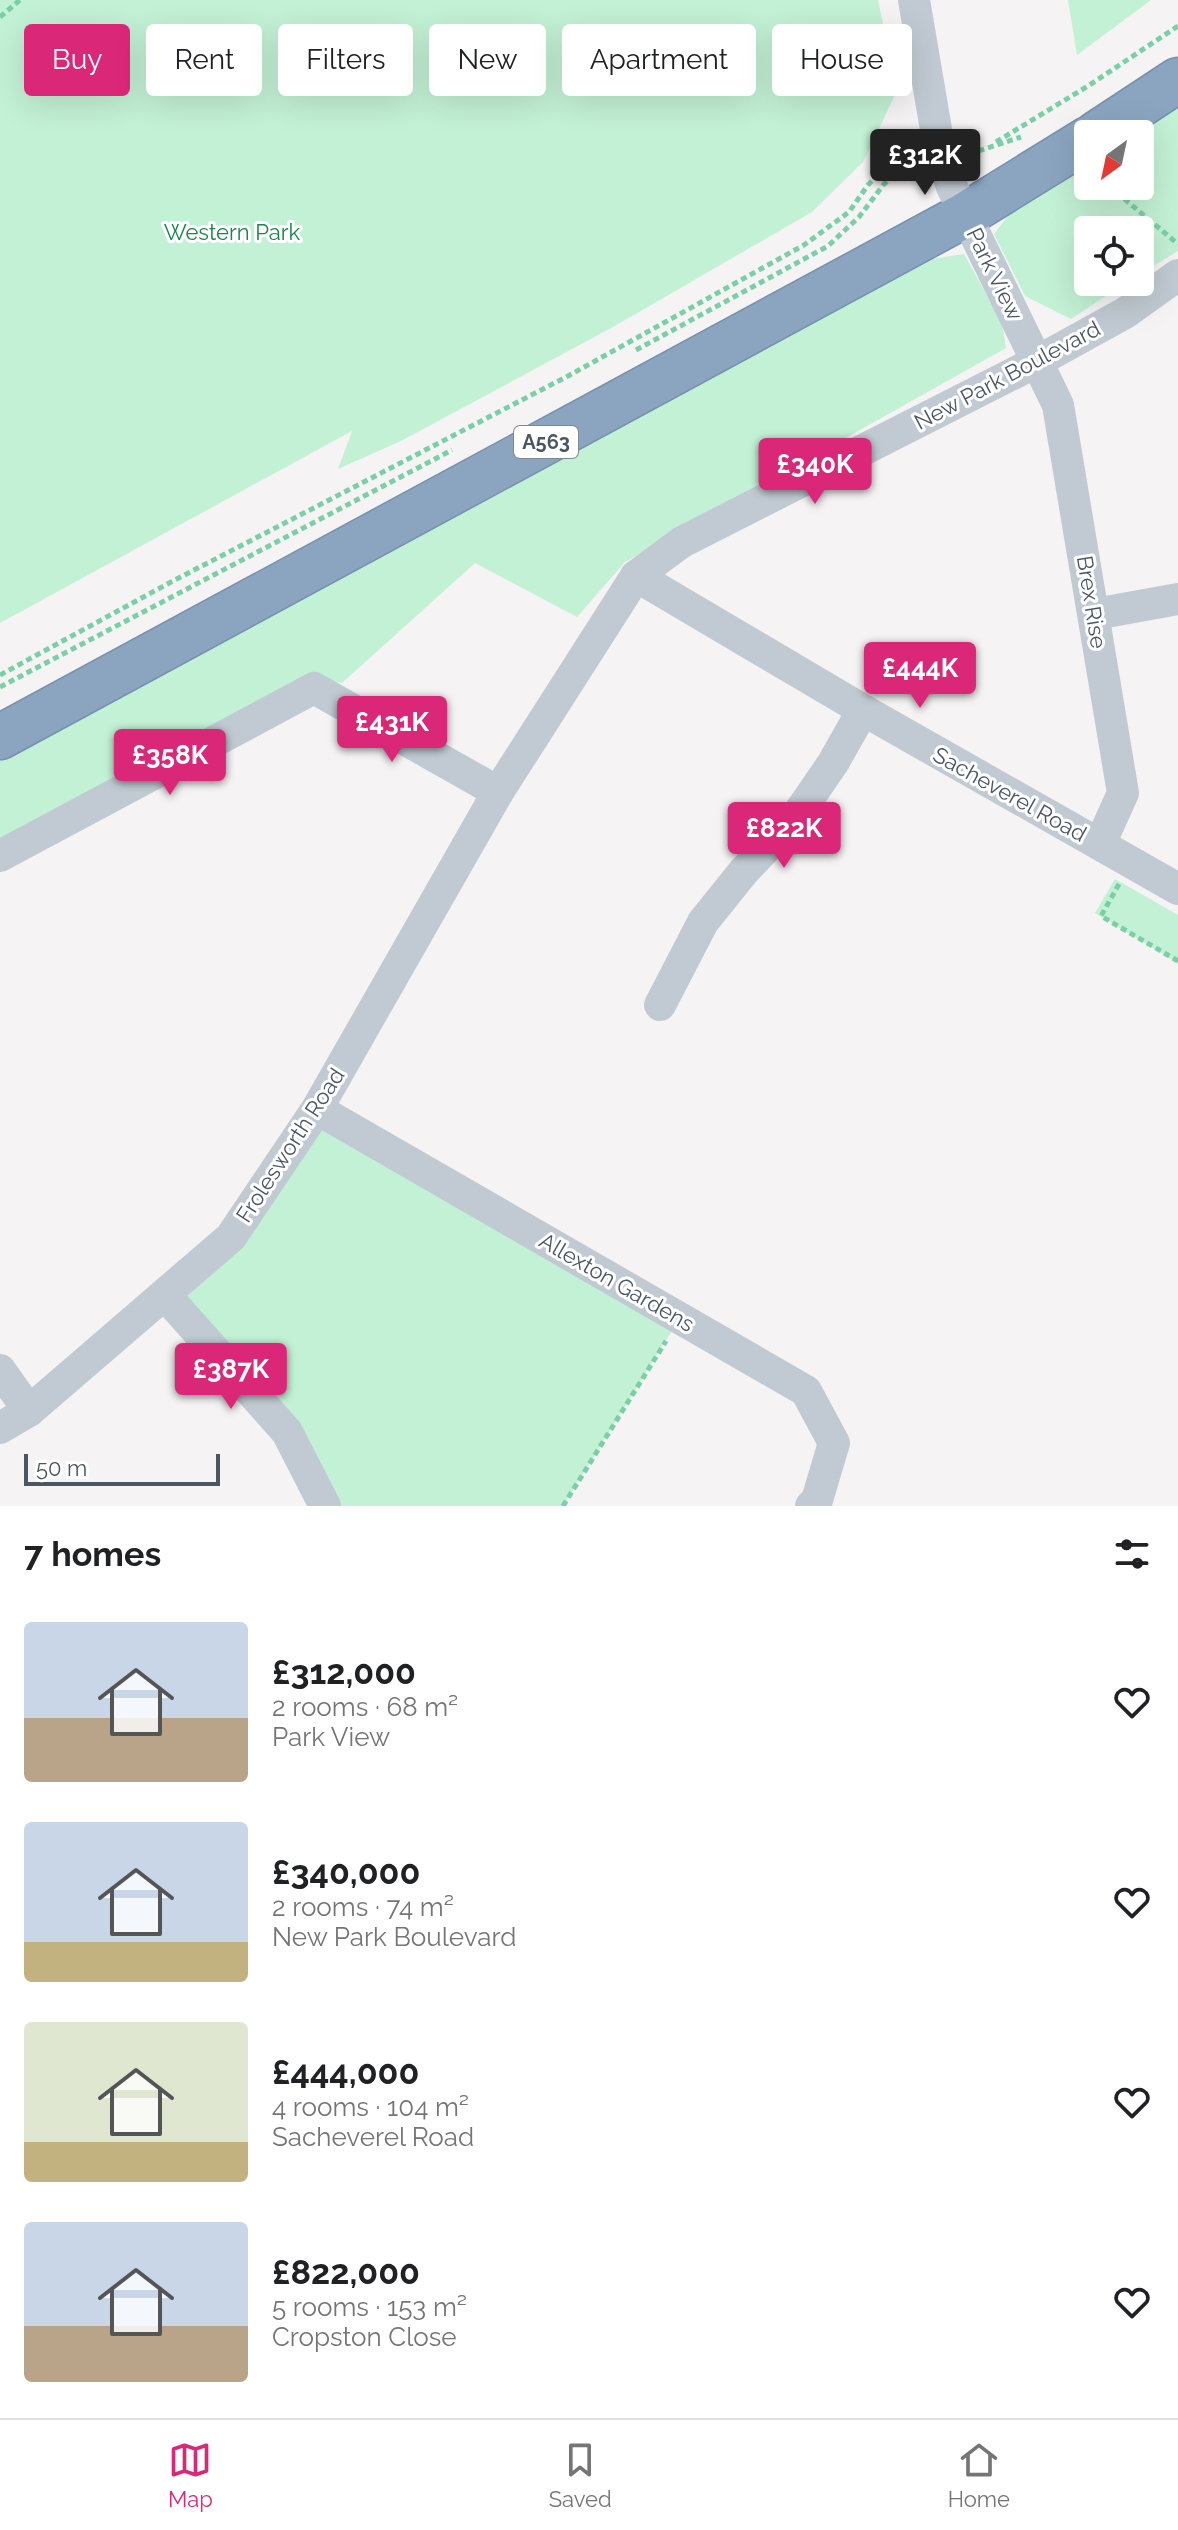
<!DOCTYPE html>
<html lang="en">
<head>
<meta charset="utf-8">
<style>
	:root { --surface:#fff; --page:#f2f2f2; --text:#202124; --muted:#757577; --line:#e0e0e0; --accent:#db2777 }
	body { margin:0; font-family:Raleway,sans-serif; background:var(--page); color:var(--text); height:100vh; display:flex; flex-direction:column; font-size:30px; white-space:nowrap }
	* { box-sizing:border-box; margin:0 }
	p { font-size:26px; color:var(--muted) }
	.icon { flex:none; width:44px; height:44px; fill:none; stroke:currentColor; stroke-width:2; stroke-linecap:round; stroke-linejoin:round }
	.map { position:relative; height:1506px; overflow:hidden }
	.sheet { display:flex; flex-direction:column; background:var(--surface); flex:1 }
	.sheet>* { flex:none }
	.top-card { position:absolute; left:24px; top:24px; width:1130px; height:72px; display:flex; gap:16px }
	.needle { width:52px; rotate:213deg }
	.fabs { position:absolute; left:1074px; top:120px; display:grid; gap:16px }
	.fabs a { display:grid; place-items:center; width:80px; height:80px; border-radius:8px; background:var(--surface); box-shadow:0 8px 32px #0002; font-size:40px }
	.scale { position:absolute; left:24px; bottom:20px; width:196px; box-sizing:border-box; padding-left:8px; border:4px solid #4a5661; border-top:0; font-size:22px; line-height:28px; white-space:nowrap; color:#4a5661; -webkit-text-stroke:6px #fff; paint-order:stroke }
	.price { position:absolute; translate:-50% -68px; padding:0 18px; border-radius:8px; background:var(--accent); color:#fff; font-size:26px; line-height:52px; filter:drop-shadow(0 2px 4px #0008) }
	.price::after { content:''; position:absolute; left:50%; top:48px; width:24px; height:18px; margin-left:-12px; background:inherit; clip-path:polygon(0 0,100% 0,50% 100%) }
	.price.active { background:#222; color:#fff }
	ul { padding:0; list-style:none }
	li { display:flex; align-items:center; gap:24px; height:200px; padding:0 24px }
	li span { display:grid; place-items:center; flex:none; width:224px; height:160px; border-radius:8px; color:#555 }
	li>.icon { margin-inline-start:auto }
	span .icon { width:96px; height:96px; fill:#fffc; stroke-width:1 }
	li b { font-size:34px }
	h2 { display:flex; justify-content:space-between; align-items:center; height:96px; padding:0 24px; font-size:34px }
	.chip { padding:0 28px; border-radius:8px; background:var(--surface); box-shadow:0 8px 32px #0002; font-size:28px; line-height:72px }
	.chip.active { background:var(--accent); color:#fff }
	.tabs { display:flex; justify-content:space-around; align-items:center; height:112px; border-top:2px solid var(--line); background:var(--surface); font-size:22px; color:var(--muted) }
	.tabs a { display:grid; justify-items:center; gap:4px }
	.tabs .active { color:var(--accent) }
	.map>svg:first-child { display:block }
</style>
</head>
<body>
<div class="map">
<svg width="1178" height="1506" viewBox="0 0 1178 1506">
	<rect width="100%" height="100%" fill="#f5f3f3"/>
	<g fill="#c3f1d5">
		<path d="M0,0H878L897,91L863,162L812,212L613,327L401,441L338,469L352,431L0,623Z"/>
		<path d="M1068,0H1151L1077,55Z"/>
		<path d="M1178,100V251L1140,274V230H1088V282H1127L1071,319L1025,296L994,234L1013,209L1088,160V186H1140V134H1127Z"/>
		<path d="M964,254L1002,323L1006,348L625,562L577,617L475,563L342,683L307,677L0,842V752L919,261Z"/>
		<path d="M1115,879L1178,915V963L1095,913Z"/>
		<path d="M317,1109L680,1318L563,1506H325L166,1296Z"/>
	</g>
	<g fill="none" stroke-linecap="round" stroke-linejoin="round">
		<defs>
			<g id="highway">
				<path d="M1096,134L1178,80"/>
				<path d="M0,737L965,215L1088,139"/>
			</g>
		</defs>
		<use href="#highway" stroke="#7690ad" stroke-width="47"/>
		<g stroke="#7ad0a6" stroke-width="5" stroke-dasharray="6 4" stroke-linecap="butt">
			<path d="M0,17L20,0"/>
			<path d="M996,142L1088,86L1178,26"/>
			<path d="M969,154L1021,137"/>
			<path d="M1109,186L1178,244"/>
			<path d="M636,350L828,246L859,217L884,184L916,160"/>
			<path d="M0,675L171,582L568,376L804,245L849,212L868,185L891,161L912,147"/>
			<path d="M0,687L452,450"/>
			<path d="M1119,884L1101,916L1178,961"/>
			<path d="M563,1506L666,1341"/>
		</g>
		<g stroke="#c1cad2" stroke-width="32">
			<path d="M914,0L939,147L952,187L1058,405L1123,793L1100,844"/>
			<path d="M636,576L863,710L1178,889"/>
			<path d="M1095,614L1178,599"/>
			<path d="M0,856L314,688L498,792"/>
			<path d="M660,1005L703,922L744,871L796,817L833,763L863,710"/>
			<path d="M317,1109L806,1391L834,1443L817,1500L811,1506"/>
			<path d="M166,1296L287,1432L325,1506"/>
			<path d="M0,1370L29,1411"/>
			<path d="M0,1428L29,1411L231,1237L317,1109L498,792L636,576L682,542L1038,361L1125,313L1178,275"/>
		</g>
		<use href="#highway" stroke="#8ba5c1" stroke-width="44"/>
	</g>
	<g text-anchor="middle" stroke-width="6" stroke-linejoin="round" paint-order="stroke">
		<rect fill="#fff" stroke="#808990" stroke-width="2" x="514" y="426" width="64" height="32" rx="6"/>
		<g font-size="20" font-weight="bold" fill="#4a5661">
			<text x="546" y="449">A563</text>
		</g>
		<g font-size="22" fill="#17864f" stroke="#fff">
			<text x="232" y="240">Western Park</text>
		</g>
		<g font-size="22" fill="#4a5661" stroke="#fff">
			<text transform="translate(995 274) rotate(64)" y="8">Park View</text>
			<text transform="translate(1007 375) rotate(-28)" y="8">New Park Boulevard</text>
			<text transform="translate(1092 602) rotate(81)" y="8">Brex Rise</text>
			<text transform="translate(1010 794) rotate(29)" y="8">Sacheverel Road</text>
			<text transform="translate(290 1145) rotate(-57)" y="8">Frolesworth Road</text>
			<text transform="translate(617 1282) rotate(30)" y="8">Allexton Gardens</text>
		</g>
	</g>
</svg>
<div class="fabs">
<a><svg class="needle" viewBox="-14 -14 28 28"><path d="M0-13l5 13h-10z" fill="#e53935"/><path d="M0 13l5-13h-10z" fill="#757577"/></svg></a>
<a><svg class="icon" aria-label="locate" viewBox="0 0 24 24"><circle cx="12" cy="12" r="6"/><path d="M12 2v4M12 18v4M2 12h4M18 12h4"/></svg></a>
</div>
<div class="scale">50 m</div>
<b class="price active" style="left:925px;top:197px">£312K</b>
<b class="price" style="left:815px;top:506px">£340K</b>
<b class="price" style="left:920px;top:710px">£444K</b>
<b class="price" style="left:392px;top:764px">£431K</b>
<b class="price" style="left:170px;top:797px">£358K</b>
<b class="price" style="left:784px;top:870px">£822K</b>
<b class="price" style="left:231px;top:1411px">£387K</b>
<div class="top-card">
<a class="chip active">Buy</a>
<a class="chip">Rent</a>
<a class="chip">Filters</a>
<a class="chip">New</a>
<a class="chip">Apartment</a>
<a class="chip">House</a>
</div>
</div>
<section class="sheet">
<h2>7 homes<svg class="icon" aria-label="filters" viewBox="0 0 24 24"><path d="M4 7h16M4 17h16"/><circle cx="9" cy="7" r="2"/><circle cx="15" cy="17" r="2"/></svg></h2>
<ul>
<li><span style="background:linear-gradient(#c9d6e8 60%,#b9a48a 0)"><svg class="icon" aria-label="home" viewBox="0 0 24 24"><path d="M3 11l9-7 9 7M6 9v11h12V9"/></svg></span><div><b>£312,000</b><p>2 rooms · 68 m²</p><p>Park View</p></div><svg class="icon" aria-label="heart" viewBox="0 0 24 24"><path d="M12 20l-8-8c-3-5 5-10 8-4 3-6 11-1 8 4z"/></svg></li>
<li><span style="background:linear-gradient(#c9d6e8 75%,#c2b280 0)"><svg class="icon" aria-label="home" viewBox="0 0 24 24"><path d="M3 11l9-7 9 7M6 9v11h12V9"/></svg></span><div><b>£340,000</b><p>2 rooms · 74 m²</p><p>New Park Boulevard</p></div><svg class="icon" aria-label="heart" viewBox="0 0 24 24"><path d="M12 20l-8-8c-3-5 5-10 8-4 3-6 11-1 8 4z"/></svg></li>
<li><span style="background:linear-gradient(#dfe7d0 75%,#c2b280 0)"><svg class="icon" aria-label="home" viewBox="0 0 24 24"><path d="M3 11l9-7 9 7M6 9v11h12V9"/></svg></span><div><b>£444,000</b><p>4 rooms · 104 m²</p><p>Sacheverel Road</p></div><svg class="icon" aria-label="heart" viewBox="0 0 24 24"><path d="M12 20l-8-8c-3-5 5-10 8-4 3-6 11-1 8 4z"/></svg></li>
<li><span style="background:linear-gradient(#c9d6e8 65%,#b9a48a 0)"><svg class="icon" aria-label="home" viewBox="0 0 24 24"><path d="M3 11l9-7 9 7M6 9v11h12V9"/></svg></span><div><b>£822,000</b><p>5 rooms · 153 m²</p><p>Cropston Close</p></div><svg class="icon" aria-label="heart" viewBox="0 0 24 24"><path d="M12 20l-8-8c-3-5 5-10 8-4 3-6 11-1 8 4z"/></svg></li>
</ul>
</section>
<nav class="tabs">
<a class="active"><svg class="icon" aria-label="map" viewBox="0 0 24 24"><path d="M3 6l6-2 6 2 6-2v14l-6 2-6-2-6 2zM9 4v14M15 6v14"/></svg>Map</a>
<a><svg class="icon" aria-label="saved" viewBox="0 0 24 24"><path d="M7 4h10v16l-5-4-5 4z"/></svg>Saved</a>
<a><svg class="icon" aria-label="home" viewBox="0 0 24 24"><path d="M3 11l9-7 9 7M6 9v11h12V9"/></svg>Home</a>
</nav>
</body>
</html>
